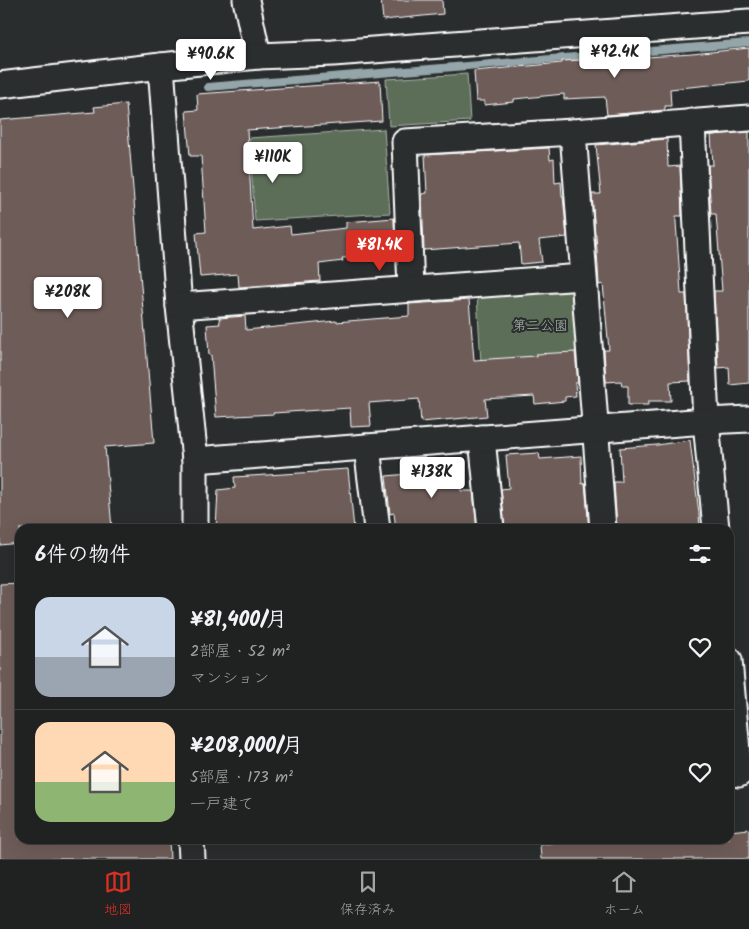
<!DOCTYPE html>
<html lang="ja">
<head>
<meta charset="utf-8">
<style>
	:root { --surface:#202222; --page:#2d2f2f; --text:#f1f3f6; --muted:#a2a4a5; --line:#3d3f40; --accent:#d93025 }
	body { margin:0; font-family:Kalam,"Klee One",sans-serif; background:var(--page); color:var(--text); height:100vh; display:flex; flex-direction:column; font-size:19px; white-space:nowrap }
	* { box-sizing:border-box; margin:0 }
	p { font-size:16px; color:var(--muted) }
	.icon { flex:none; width:28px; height:28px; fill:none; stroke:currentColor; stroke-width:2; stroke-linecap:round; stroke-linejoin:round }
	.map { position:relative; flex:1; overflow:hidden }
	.panel { position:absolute; left:15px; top:524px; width:719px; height:320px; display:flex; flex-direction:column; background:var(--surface); border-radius:15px; box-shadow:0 5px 20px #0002,0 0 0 1px var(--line) }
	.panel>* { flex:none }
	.price { position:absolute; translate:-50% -42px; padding:0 11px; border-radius:5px; background:#fff; color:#222; font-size:16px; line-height:32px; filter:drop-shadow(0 1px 2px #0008) }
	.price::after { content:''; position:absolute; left:50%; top:30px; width:15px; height:11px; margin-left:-8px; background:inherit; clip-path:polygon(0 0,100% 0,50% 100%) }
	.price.on { background:var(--accent); color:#fff }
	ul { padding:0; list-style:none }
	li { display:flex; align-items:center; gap:15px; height:125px; padding:0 20px }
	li+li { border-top:1px solid var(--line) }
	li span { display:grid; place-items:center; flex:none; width:140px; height:100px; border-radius:15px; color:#555 }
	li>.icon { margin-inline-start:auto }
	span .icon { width:60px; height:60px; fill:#fffc; stroke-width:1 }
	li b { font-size:21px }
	h2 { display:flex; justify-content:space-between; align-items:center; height:60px; padding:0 20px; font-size:21px }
	.tabs { display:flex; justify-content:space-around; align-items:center; height:70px; border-top:1px solid var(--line); background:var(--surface); font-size:14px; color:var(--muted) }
	.tabs a { display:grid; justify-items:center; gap:2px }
	.tabs .on { color:var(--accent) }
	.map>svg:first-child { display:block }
</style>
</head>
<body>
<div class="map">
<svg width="749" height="859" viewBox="0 0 749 859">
	<rect width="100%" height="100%" fill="#2a2d2e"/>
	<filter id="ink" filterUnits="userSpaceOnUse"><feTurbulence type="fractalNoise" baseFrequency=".02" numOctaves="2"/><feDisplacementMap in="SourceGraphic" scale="10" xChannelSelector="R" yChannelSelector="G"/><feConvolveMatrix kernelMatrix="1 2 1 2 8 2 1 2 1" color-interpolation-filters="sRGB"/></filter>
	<g filter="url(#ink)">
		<g fill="#5b6e59" stroke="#adb6ac">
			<path d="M467,74L470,121L389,126L386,79Z"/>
			<path d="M384,129L390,213L255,221L249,138Z"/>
			<path d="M574,289L579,356L481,363L477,296Z"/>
		</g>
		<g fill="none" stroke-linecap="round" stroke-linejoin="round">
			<path stroke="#94a6a9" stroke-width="8" d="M208,87L749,43"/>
		</g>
		<g fill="#6e5b59" stroke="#fff">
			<path d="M381,0H442L443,14L383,20Z"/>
			<path d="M749,48V81L670,89L671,106H665V110L607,115L605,97L564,99V94L514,99V102L484,105V101H476L474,71L562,63V61L602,59V60L692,54Z"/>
			<path d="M380,81L382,121L247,130L253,230L290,226L291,234L346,228V222L394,218L395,252L389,253L390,255L342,258L343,261L319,264L320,281L239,287L238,274L200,277L196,233L206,232L201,156H190L186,111L198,110L197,94Z"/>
			<path d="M126,104L154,443L105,447L112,529H20V543L0,545V120L95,112L94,107Z"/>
			<path d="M749,132V383L730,385L729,367L718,368L714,291H722L716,214H711L708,165H713L711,135Z"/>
			<path d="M667,139L668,167L680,166L682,216H676V222L681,293V294H686L690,381L670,382L671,401H648V405H628V386H622L621,381L606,382L604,350H609L603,284L599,285L596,234H595L592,194H601L596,145Z"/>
			<path d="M549,148L550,160L554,159L555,183L561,182L562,196H563L567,237L539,240L542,262L521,264L519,243L424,250L422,194L427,193L425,155Z"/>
			<path d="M469,300L474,360L536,356V354L575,352L578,383H575L576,396L565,397V401L535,404L534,396L485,399L487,416L421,422L419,399L369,403L371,426L351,427L350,408L273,413L274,414L216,417L211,355H209L207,325L220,324L219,318L245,316L246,330L336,321V322L409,316V304Z"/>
			<path d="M690,440L699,514L700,529H617L614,482H622L620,448L657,445Z"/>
			<path d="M539,453L540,459L581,456L582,484L585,483L589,529H505L501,489L509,488L506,455Z"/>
			<path d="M460,460L461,491H473L477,529H396L394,513L390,514L386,476L431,472V461Z"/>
			<path d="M348,469L354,529H216L218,490L235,488L234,477L317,472V471Z"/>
			<path d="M20,583V839H169L170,859H0V584Z"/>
			<path d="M749,829V859H541L540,844L604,839H729V831Z"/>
		</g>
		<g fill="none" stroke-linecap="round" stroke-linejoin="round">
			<defs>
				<g id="street">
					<path d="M246,0L258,56"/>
					<path d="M161,66L179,306L195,460V529"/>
					<path d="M0,85L161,66L258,56L333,53L749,22"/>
					<path d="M692,122L706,421L716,529"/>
					<path d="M573,132L603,529"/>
					<path d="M411,289L405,142L573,132L749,118"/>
					<path d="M179,306L583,277"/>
					<path d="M482,438L491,529"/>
					<path d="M367,447L377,529"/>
					<path d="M195,460L706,421L749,419"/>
					<path d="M729,660L739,774"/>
					<path d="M191,839L192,859"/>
				</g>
			</defs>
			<use href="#street" stroke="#fff" stroke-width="29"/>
			<use href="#street" stroke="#2a2d2e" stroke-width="25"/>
		</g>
	</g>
	<g text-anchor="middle" stroke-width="4" stroke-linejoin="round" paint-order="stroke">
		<g font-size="14" fill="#adb6ac" stroke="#2a2d2e">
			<text x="540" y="330">第二公園</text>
		</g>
	</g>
</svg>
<b class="price" style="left:615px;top:79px">¥92.4K</b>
<b class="price" style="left:211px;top:81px">¥90.6K</b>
<b class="price" style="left:273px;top:184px">¥110K</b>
<b class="price on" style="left:380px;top:272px">¥81.4K</b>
<b class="price" style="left:68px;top:319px">¥208K</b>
<b class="price" style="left:432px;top:499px">¥138K</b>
<section class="panel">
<h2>6件の物件<svg class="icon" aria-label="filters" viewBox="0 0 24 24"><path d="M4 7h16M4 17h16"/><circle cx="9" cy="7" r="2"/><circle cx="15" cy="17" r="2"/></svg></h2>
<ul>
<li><span style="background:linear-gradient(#c9d6e8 60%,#9aa5b1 0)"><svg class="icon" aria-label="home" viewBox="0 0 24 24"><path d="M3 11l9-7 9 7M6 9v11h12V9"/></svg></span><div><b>¥81,400/月</b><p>2部屋 · 52 m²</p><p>マンション</p></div><svg class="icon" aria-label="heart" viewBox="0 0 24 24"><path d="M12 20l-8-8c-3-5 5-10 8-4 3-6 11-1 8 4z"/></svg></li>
<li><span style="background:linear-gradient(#ffd9b3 60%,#8fb573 0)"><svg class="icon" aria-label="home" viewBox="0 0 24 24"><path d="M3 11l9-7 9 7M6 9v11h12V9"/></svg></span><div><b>¥208,000/月</b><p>5部屋 · 173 m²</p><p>一戸建て</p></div><svg class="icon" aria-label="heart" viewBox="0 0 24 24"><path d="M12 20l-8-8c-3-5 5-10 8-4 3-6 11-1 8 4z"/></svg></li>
</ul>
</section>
</div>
<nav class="tabs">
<a class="on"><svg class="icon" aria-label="map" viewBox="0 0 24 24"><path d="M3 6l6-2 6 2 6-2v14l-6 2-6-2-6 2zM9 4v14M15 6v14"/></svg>地図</a>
<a><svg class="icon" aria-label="saved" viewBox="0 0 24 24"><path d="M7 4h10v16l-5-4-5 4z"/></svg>保存済み</a>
<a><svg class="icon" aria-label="home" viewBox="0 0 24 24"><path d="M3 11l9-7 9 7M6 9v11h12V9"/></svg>ホーム</a>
</nav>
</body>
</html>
